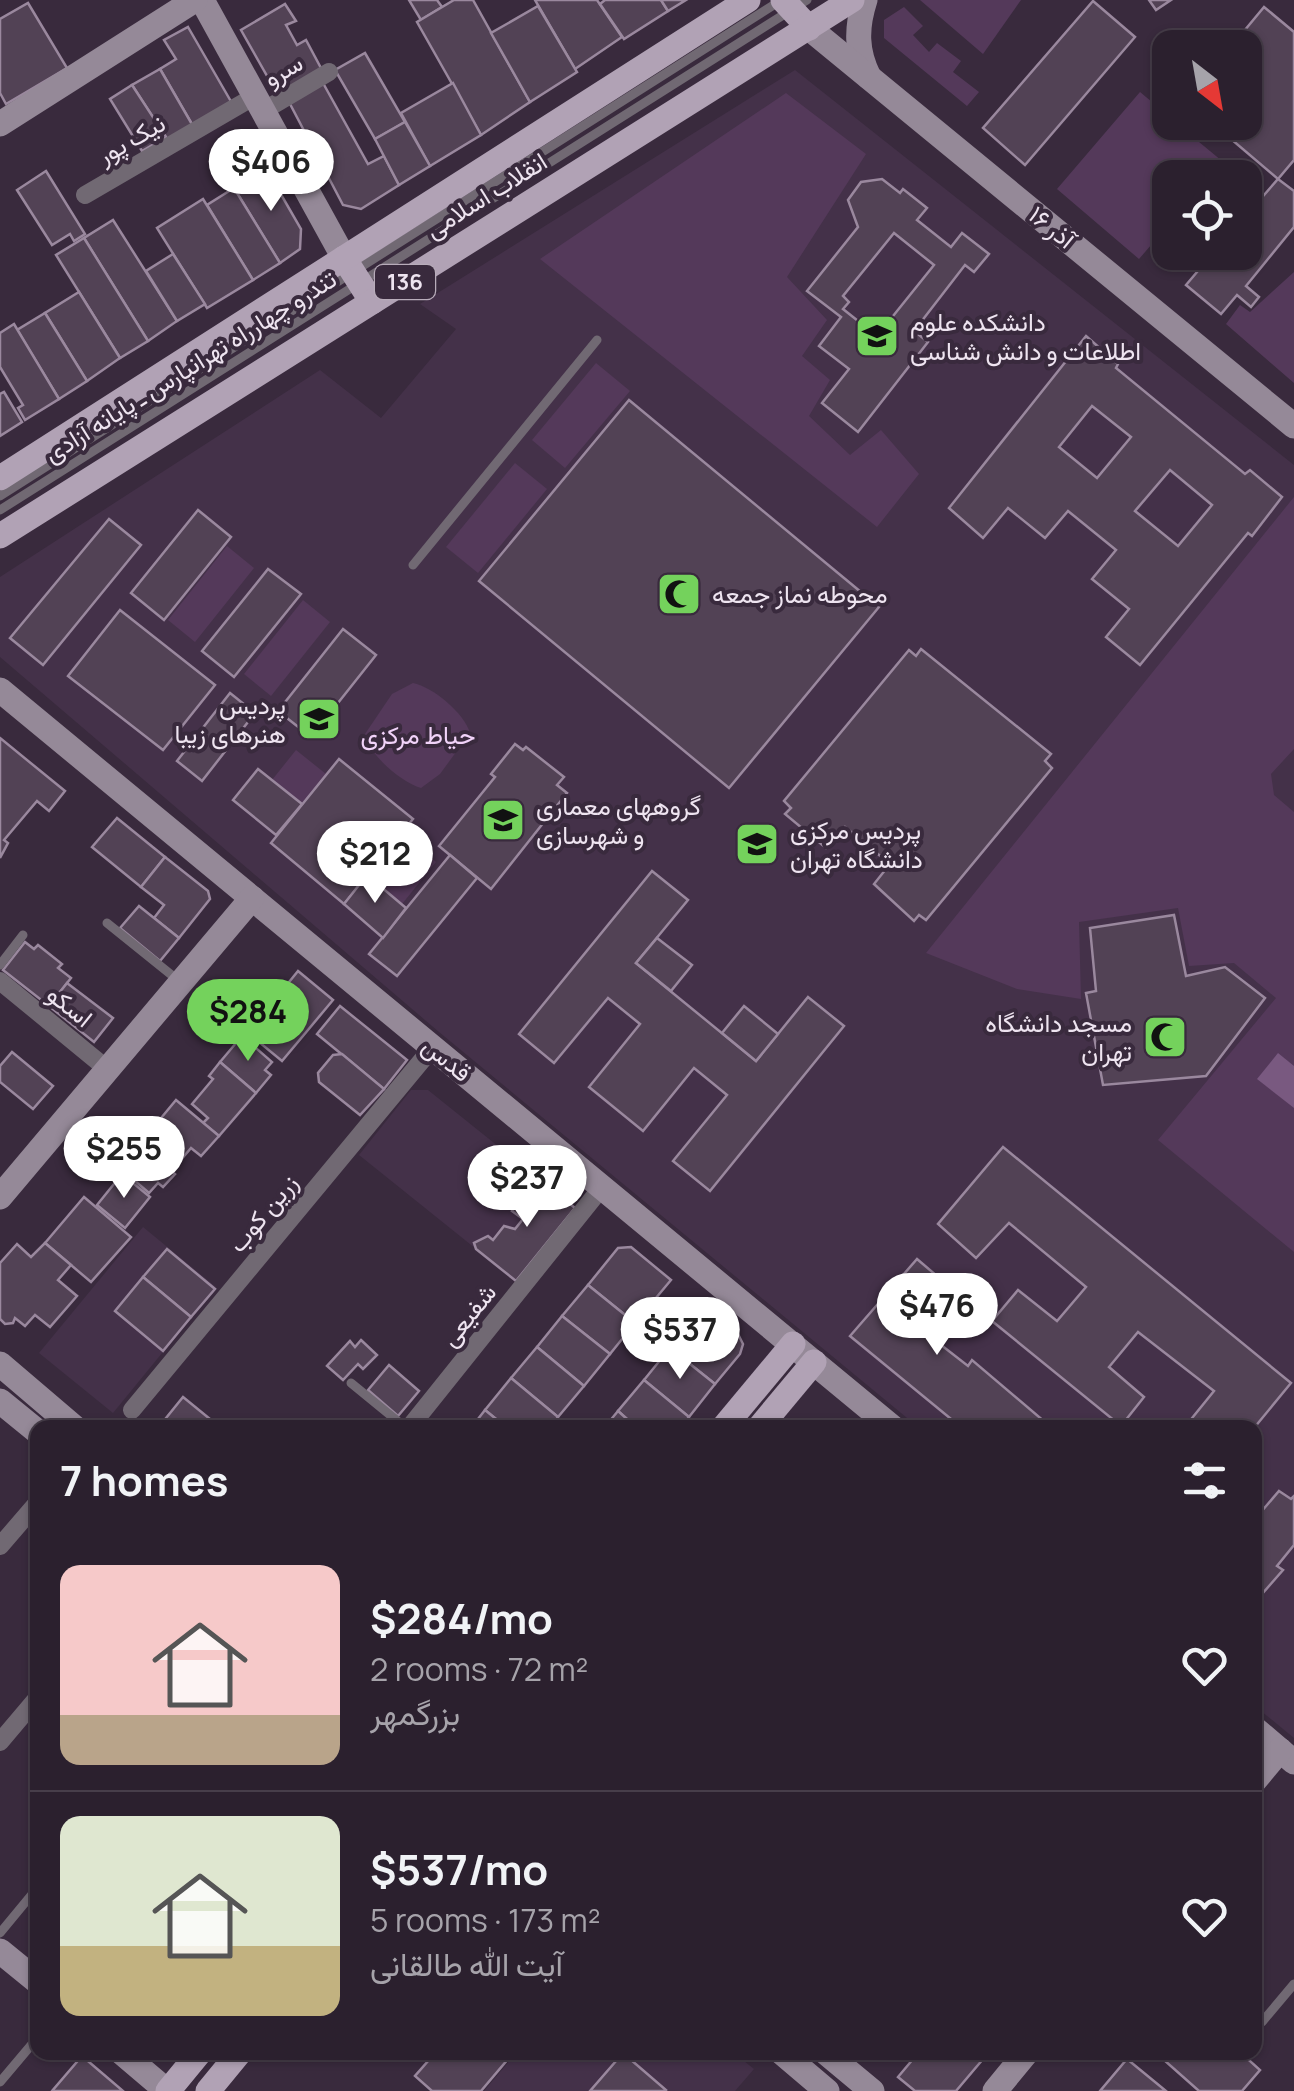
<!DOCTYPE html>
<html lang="en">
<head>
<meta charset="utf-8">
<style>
	:root { --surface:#2b202e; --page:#372d3a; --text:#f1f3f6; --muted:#a6a3aa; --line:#473e4a; --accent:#74d25c }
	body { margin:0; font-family:Manrope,Vazirmatn,sans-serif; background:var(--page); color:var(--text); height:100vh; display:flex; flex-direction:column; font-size:38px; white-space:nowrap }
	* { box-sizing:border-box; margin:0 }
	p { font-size:32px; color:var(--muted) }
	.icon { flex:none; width:55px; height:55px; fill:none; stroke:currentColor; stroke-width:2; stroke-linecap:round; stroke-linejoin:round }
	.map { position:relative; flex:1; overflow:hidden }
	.sheet { position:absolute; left:30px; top:1420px; width:1232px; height:640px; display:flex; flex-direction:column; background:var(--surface); border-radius:20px; box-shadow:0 2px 8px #0004,0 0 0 2px var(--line) }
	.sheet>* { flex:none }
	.needle { width:65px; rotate:149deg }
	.fabs { position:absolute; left:1152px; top:30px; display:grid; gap:20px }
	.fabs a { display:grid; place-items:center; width:110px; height:110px; border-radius:20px; background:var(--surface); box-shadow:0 2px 8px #0004,0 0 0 2px var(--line); font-size:50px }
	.price { position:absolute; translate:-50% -85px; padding:0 22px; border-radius:35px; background:#fff; color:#222; font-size:32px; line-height:65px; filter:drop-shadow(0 2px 5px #0008) }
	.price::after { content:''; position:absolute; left:50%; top:60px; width:30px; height:22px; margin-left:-15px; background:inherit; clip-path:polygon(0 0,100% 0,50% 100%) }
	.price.current { background:var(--accent); color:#111 }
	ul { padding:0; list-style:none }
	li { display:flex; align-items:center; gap:30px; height:250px; padding:0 30px }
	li+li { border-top:2px solid var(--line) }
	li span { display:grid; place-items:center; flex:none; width:280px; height:200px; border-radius:20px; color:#555 }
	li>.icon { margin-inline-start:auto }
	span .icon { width:120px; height:120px; fill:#fffc; stroke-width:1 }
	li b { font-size:42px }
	h2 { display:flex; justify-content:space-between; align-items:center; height:120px; padding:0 30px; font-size:42px }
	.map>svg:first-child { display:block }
</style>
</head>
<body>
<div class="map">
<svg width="1294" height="2091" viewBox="0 0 1294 2091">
	<rect width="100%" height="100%" fill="#392a3d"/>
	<g fill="#443149">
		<path d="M795,70L1294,465V1738L1255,1706V1428L918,1427L439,1032L0,657V577L320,370L381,418L456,329L420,304Z"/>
		<path d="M411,1090H428L575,1208L516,1281L359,1155Z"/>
		<path d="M143,1227L216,1287L113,1413L39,1353Z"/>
		<path d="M516,2053H734L754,2069L735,2091H484Z"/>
	</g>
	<g fill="#54395a">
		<path d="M920,0H1021L983,54Z"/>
		<path d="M904,7L923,26L913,35L929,52L937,43L961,61L953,72L979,92L967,106L884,38V20Z"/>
		<path d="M1140,92L1170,117V122L1176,123L1239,175L1170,178V223L1139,259L1057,189Z"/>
		<path d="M786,93L866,154L787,277L827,320L802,356L830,380L809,416L850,455L881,430L919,474L877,527L540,259Z"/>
		<path d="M1294,272V383L1226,324L1240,305L1250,312Z"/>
		<path d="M596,363L630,391L565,468L532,440Z"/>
		<path d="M515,463L547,489L478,573L446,547Z"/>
		<path d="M1294,497V749L1271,774L1274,795L1294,812V1252L1158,1140L1276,998L1234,963L1189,966L1178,908L1079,922L1081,999L1017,989L926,953Z"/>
		<path d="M227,546L254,568L195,642L168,620Z"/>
		<path d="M303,600L330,622L271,696L244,674Z"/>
		<path d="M413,683C433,687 464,713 470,733L440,774L421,788C401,782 369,755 365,734L392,694Z"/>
		<path d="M296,750L326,774L302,804L272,780Z"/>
		<path d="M402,834L436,862L402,904L367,875Z"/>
	</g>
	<path fill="#795980" d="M1278,1053L1294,1066V1108L1257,1079Z"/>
	<g fill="#524255" stroke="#9a889e" stroke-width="2.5" fill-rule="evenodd">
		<path d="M409,0H437L442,7L421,20Z"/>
		<path d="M454,0H473L530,102L481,135L417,22Z"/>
		<path d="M535,0H597L622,37L575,69Z"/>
		<path d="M605,0H661L668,11L624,39L600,4Z"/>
		<path d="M661,0H686L668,11Z"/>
		<path d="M1149,0H1171L1156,10Z"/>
		<path d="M1093,1L1135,37L1025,165L983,128Z"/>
		<path d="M28,3L67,68L6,104L0,93V19Z"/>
		<path d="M285,4L296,21L286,25L297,45L306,40L322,70L279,97L241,30Z"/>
		<path d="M538,6L577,72L530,102L491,33Z"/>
		<path d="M1264,7L1294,32V160L1278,179L1211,122H1245V48H1230Z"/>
		<path d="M188,27L233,105L193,126L160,69L176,59L164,40Z"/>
		<path d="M365,53L405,122L375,139L335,70Z"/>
		<path d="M160,69L193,126L167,139L132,85Z"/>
		<path d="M323,83L368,164L384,156L399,185L361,209L343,205L289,102Z"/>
		<path d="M453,83L481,135L430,166L401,113Z"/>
		<path d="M132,85L166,137L142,151L110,99Z"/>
		<path d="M405,122L430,166L399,185L375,139Z"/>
		<path d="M264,165L301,229L300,249L280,263L234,188Z"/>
		<path d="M46,171L85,234L74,241L70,234L52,245L17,190Z"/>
		<path d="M882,179L900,193L903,189L927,208L917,220L951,247L962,233L989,254L974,272L965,265L914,331L928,342L858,432L822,403L849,369L819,346L841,317L807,291L858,227L848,200L861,182ZM894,233L934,265L877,336L843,309L849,302L843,296Z"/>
		<path d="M1278,179L1294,191V227L1246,286L1259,297L1251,307L1237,295L1221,314L1186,285L1214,252H1245V217Z"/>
		<path d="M234,188L280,263L253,280L207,205Z"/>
		<path d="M203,199L253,280L207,308L157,228Z"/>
		<path d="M113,220L177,321L148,341L84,238Z"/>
		<path d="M84,238L148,341L120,358L56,255Z"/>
		<path d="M173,254L205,304L177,321L146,271Z"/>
		<path d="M79,292L120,358L87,381L45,313Z"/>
		<path d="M45,313L87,381L59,399L17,330Z"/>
		<path d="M14,324L59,399L25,420L18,408L23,405L0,367V333Z"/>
		<path d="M1086,336L1118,364L1116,368L1245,474L1250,470L1282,497L1252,536L1248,533L1140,665L1106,637L1129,609L1092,579L1116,550L1068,511L1045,538L1008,508L983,538L949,508ZM1092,406L1131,437L1097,478L1059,447ZM1170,470L1212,505L1178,546L1135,511Z"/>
		<path d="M4,392L22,422L0,436V394Z"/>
		<path d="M629,400L879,607L729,788L479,581Z"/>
		<path d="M198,510L231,537L164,620L131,593Z"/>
		<path d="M109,519L141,545L43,665L10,638Z"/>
		<path d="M268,569L301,594L234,677L202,651Z"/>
		<path d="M120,610L215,685L163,750L68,676Z"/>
		<path d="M343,629L376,655L311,737L278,711Z"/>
		<path d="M921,649L1051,754L1045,761L1052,768L926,920L919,915L914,921L874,884L890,864L845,827L826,848L785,814L791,808L784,801L909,650L916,656Z"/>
		<path d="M230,693L255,713L202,781L177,761Z"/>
		<path d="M0,738L65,791L49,811L37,801L4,840L8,843L0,858Z"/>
		<path d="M515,744L523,750L526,747L564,777L557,785L567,793L491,889L439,846L495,777L491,774Z"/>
		<path d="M339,759L413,819L344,904L271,843Z"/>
		<path d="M258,769L302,804L276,835L233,800Z"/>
		<path d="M117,818L165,857L141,887L92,847Z"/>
		<path d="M450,855L477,878L397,976L369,954Z"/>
		<path d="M165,857L208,891L210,899L179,938L154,918L164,905L141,887Z"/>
		<path d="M652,871L688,900L636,963L756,1061L808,997L844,1026L710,1191L673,1161L727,1095L694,1068L643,1131L589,1087L640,1024L608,998L554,1063L519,1034Z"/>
		<path d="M367,875L406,908L383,938L344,904Z"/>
		<path d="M139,906L179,938L160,961L120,928Z"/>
		<path d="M1174,915L1186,976L1225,967L1265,998L1206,1076L1103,1085L1086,993L1096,991L1090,928Z"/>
		<path d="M657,938L692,965L671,991L636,963Z"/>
		<path d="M25,942L34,949L38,945L62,964L58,968L71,978L49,1006L3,970Z"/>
		<path d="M298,971L333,1000L282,1061L248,1033Z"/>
		<path d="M67,983L113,1018L94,1042L49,1006Z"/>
		<path d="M340,1006L407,1060L384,1089L317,1034Z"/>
		<path d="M744,1006L778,1034L756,1061L722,1033Z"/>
		<path d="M242,1036L272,1062L265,1070L271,1075L256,1093L220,1062Z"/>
		<path d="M12,1052L53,1086L33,1109L0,1082V1066Z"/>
		<path d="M342,1054L384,1089L360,1115L319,1082L318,1073L333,1055Z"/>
		<path d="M220,1062L256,1093L219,1136L203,1123L208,1118L192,1104L213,1079L209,1076Z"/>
		<path d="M176,1100L219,1136L201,1156L191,1148L174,1168L142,1141Z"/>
		<path d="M1003,1147L1291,1383L1254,1428H1184L1214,1391L1138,1332L1109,1367L1144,1397L1121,1426L992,1321L1018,1290L1057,1321L1086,1287L1009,1223L976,1258L938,1224Z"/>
		<path d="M154,1156L175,1174L163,1187L158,1183L149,1193L134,1180Z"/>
		<path d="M122,1174L150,1197L125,1228L97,1205Z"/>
		<path d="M538,1178L575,1208L516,1281L476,1249L474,1243L488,1236L493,1240L504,1226L515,1229L523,1219L512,1211Z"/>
		<path d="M84,1197L131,1237L91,1282L45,1243Z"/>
		<path d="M45,1243L71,1265L58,1280L77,1296L50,1327L35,1315L25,1326L15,1318L13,1323L5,1324L0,1319V1263L17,1244L31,1257Z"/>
		<path d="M631,1247L671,1280L635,1323L588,1285L618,1248Z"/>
		<path d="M167,1249L215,1289L191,1317L143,1277Z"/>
		<path d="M917,1259L951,1288L918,1327L968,1366L972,1360L1052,1428H962L850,1336Z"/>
		<path d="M143,1277L191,1317L163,1351L115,1311Z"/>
		<path d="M588,1285L635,1323L610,1354L562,1316Z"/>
		<path d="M704,1306L738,1334L743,1344L740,1354L715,1384L670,1348Z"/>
		<path d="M562,1316L610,1354L584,1386L537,1347Z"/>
		<path d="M361,1340L377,1355L363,1369L358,1364L343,1380L327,1366L350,1341L355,1347Z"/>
		<path d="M537,1347L584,1386L558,1417L511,1378Z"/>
		<path d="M670,1348L715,1384L689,1417L644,1380Z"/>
		<path d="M389,1365L419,1391L398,1416L368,1390Z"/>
		<path d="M511,1378L558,1417L550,1428H507L485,1410Z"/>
		<path d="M644,1380L689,1417L680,1428H637L618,1411Z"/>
		<path d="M183,1397L221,1428H158Z"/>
		<path d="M485,1410L507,1428H471Z"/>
		<path d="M618,1411L637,1428H604Z"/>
		<path d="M1279,1491L1291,1499L1294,1496V1545L1277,1566L1283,1570L1255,1602V1519Z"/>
		<path d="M436,2052H514L481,2091H432L415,2076Z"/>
		<path d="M919,2052H989L956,2091H915L898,2077Z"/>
		<path d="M1155,2052H1240L1260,2070L1242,2091H1199Z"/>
		<path d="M623,2053L666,2090L665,2091H590Z"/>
		<path d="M82,2056L123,2091H52Z"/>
		<path d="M1127,2059L1166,2091H1100Z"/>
	</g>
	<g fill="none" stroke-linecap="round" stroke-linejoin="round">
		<g stroke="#716973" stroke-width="9">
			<path d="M0,496L780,1"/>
			<path d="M0,510L807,0"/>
			<path d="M413,565L597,340"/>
			<path d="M107,923L179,981"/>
			<path d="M0,965L23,935"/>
			<path d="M351,1383L406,1428"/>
			<path d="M0,1933L38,1887"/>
			<path d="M1262,2022L1294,1984"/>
			<path d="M0,2082L38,2037"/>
		</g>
		<g stroke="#716973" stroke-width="18">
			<path d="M263,111L329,72"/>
			<path d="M85,195L255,96"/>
			<path d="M0,981L107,1069"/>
			<path d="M132,1410L433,1047"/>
			<path d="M409,1428L602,1187"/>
			<path d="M0,1546L38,1502"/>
			<path d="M0,1742L38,1697"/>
		</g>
		<g stroke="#958998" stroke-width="25">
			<path d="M202,0L344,258"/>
			<path d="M865,0C856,28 856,51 869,77"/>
			<path d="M809,28L1294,426"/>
			<path d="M0,124L195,0"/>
			<path d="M0,690L893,1428"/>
			<path d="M0,1197L252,898"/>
			<path d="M0,1364L75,1428"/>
			<path d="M0,1401L38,1432"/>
			<path d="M1255,1729L1294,1762"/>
			<path d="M1255,1780L1280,1750"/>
			<path d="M0,1951L38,1982"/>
			<path d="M121,2052L167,2091"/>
			<path d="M781,2052L827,2091"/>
			<path d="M825,2052L872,2091"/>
			<path d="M995,2091L1027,2052"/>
		</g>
		<g stroke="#b1a2b5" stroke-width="25">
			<path d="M783,0L809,28"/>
			<path d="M344,258L372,302"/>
			<path d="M0,478L748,0"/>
			<path d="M0,536L852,0"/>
			<path d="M723,1428L793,1344"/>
			<path d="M759,1428L814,1362"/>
			<path d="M168,2091L200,2052"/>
			<path d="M208,2091L240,2052"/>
		</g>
	</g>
	<defs>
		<symbol id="university-square" viewBox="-11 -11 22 22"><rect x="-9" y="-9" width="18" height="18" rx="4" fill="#74d25c" stroke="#392a3d"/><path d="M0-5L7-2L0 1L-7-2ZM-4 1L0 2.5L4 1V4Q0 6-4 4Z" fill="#111"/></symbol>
		<symbol id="mosque-square" viewBox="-11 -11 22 22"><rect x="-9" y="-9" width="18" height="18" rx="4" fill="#74d25c" stroke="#392a3d"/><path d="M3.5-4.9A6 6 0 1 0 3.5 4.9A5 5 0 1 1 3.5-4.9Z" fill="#111"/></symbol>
	</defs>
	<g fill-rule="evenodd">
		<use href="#university-square" x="852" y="311" width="50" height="50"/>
		<use href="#mosque-square" x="654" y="569" width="50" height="50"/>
		<use href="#university-square" x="294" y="694" width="50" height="50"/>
		<use href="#university-square" x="478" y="795" width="50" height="50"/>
		<use href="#university-square" x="732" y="819" width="50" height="50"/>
		<use href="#mosque-square" x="1140" y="1012" width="50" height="50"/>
	</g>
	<g text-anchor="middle" stroke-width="8" stroke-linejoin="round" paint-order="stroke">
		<rect fill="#392a3d" stroke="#b8acba" stroke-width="2.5" x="375" y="265" width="60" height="34" rx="8"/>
		<g font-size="22" font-weight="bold" fill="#eee4f0">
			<text x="405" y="290">136</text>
		</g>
		<g font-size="25" fill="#eee4f0" stroke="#392a3d">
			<text transform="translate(283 70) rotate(-30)" y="9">سرو</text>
			<text transform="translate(131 139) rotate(-30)" y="9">نیک پور</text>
			<text transform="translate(486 195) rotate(-32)" y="9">انقلاب اسلامی</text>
			<text transform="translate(1052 227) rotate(39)" y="9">۱۶ آذر</text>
			<text transform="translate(190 366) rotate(-32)" y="9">تندرو چهارراه تهرانپارس ـ پایانه آزادی</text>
			<text transform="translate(70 1006) rotate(39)" y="9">اسکو</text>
			<text transform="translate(447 1059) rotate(39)" y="9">قدس</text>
			<text transform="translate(263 1213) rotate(-50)" y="9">زرین کوب</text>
			<text transform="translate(468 1315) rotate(-51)" y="9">شفیعی</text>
		</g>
		<g font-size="25" fill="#eee4f0" stroke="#392a3d" text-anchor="start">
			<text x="910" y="331">دانشکده علوم<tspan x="910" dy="29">اطلاعات و دانش شناسی</tspan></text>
			<text x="712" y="603">محوطه نماز جمعه</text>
			<text x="286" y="714" text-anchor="end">پردیس<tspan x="286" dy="29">هنرهای زیبا</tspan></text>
			<text x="536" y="815">گروههای معماری<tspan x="536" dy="29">و شهرسازی</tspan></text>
			<text x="790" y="839">پردیس مرکزی<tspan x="790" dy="29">دانشگاه‌ تهران</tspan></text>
			<text x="1132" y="1032" text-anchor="end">مسجد دانشگاه<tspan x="1132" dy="29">تهران</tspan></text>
		</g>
		<g font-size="25" fill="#f1d3f9" stroke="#392a3d">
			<text x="418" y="744">حیاط مرکزی</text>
		</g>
	</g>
</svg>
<div class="fabs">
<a><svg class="needle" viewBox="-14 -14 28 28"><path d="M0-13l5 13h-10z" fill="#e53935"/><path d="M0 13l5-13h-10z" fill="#a6a3aa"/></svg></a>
<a><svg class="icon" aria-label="locate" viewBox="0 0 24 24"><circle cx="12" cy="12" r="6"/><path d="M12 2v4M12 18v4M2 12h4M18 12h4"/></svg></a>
</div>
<b class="price" style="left:271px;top:214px">$406</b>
<b class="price" style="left:375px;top:906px">$212</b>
<b class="price current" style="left:248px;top:1064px">$284</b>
<b class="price" style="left:124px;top:1201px">$255</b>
<b class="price" style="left:527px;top:1230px">$237</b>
<b class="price" style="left:937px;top:1358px">$476</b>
<b class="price" style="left:680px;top:1382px">$537</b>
<section class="sheet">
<h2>7 homes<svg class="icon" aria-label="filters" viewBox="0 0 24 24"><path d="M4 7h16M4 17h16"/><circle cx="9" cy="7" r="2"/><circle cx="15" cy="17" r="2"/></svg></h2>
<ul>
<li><span style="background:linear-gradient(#f6c9c9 75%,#b9a48a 0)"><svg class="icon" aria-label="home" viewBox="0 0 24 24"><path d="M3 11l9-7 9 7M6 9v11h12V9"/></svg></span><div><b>$284/mo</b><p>2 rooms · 72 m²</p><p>بزرگمهر</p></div><svg class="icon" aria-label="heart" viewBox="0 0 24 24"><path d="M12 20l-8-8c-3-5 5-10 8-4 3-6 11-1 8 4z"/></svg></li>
<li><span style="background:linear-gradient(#dfe7d0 65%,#c2b280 0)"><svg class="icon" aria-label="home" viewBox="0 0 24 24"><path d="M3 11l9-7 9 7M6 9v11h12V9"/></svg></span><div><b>$537/mo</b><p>5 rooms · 173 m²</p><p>آیت الله طالقانی</p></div><svg class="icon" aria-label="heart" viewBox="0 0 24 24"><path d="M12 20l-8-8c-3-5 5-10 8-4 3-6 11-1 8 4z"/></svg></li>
</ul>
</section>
</div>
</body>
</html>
